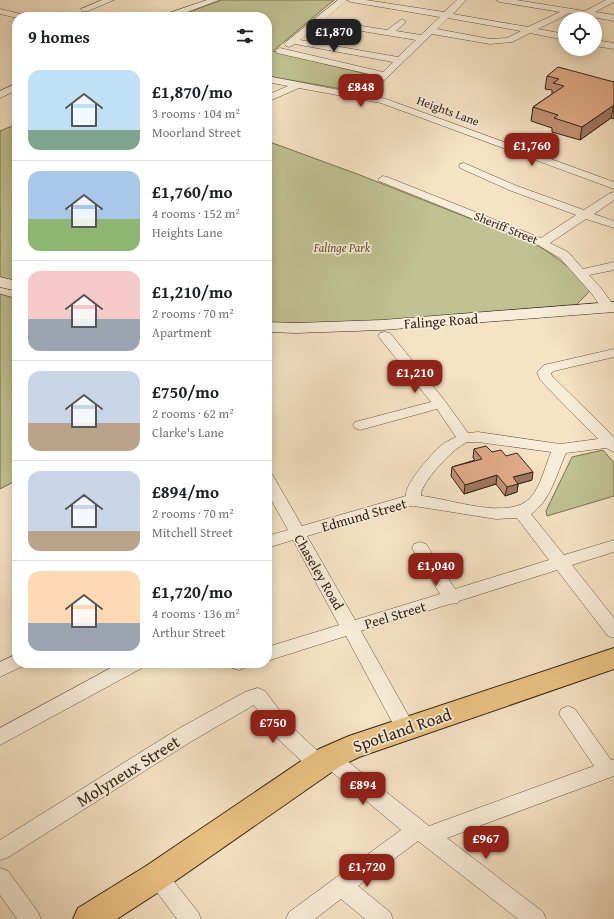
<!DOCTYPE html>
<html lang="en">
<head>
<meta charset="utf-8">
<style>
	:root { --surface:#fff; --page:#f6f6f6; --text:#202124; --muted:#757577; --line:#e0e0e0; --accent:#8f2418 }
	body { margin:0; font-family:"Gentium Book Plus",serif; background:var(--page); color:var(--text); height:100vh; display:flex; flex-direction:column; font-size:15px; white-space:nowrap }
	* { box-sizing:border-box; margin:0 }
	p { font-size:13px; color:var(--muted) }
	.icon { flex:none; width:22px; height:22px; fill:none; stroke:currentColor; stroke-width:2; stroke-linecap:round; stroke-linejoin:round }
	.map { position:relative; flex:1; overflow:hidden }
	.drawer { position:absolute; left:12px; top:12px; width:260px; height:656px; display:flex; flex-direction:column; background:var(--surface); border-radius:16px; box-shadow:0 2px 10px #0003 }
	.drawer>* { flex:none }
	.controls { position:absolute; left:558px; top:12px; display:grid; gap:8px }
	.controls a { display:grid; place-items:center; width:44px; height:44px; border-radius:50%; background:var(--surface); box-shadow:0 2px 10px #0003; font-size:20px }
	.price { position:absolute; translate:-50% -34px; padding:0 9px; border-radius:8px; background:var(--accent); color:#fff; font-size:13px; line-height:26px; filter:drop-shadow(0 1px 2px #0008) }
	.price::after { content:''; position:absolute; left:50%; top:24px; width:12px; height:9px; margin-left:-6px; background:inherit; clip-path:polygon(0 0,100% 0,50% 100%) }
	.price.active { background:#222; color:#fff }
	ul { padding:0; list-style:none }
	li { display:flex; align-items:center; gap:12px; height:100px; padding:0 16px }
	li+li { border-top:1px solid var(--line) }
	li span { display:grid; place-items:center; flex:none; width:112px; height:80px; border-radius:12px; color:#555 }
	li>.icon { margin-inline-start:auto }
	span .icon { width:48px; height:48px; fill:#fffc; stroke-width:1 }
	li b { font-size:17px }
	h2 { display:flex; justify-content:space-between; align-items:center; height:48px; padding:0 16px; font-size:17px }
	.map>svg:first-child { display:block }
</style>
</head>
<body>
<div class="map">
<svg width="614" height="919" viewBox="0 0 614 919">
	<rect width="100%" height="100%" fill="#f5e3c4"/>
	<filter id="stains"><feTurbulence type="fractalNoise" baseFrequency=".005" numOctaves="4"/><feColorMatrix values="0 0 0 0 .2 0 0 0 0 .09 0 0 0 0 .02 0 0 0 .5 -.17"/></filter>
	<radialGradient id="worn" r=".72"><stop offset=".6" stop-color="#630" stop-opacity="0"/><stop offset="1" stop-color="#630" stop-opacity=".3"/></radialGradient>
	<g fill="#c0c291" stroke="#797254">
		<path d="M222,0H334L273,51L375,76L361,90L353,91L267,76V17H175Z"/>
		<path d="M17,124V282L0,278V131Z"/>
		<path d="M267,141L360,175L537,245C561,260 572,268 590,291L575,306C472,314 370,325 267,323Z"/>
		<path d="M0,294L17,299V480L0,489Z"/>
		<path d="M603,450L614,463V496L547,516L546,511L572,457Z"/>
	</g>
	<g fill="none" stroke-linecap="round" stroke-linejoin="round">
		<defs>
			<g id="minor">
				<path d="M102,0H114L88,11H82L81,9Z"/>
				<path d="M207,0H219L174,17H162L163,15Z"/>
				<path d="M338,0H366L444,12L457,0H466L453,14L528,27L560,12L500,2L496,0H516L585,11L606,0H614V2L595,12L614,15V21L570,13L538,29L565,34V40L530,33L512,42L490,44L432,34L369,95L386,99L614,182V189L381,103L299,88L267,102V95L288,86L267,82V76L360,94L378,76L277,53L276,51L277,49L280,48L383,72L393,62L295,44L289,47L286,46L285,44L286,42ZM347,0L351,2L440,17L421,35L396,31L406,22L402,19L387,30L324,20ZM448,18L521,31L507,38L490,39L437,29ZM319,24L416,40L398,57L300,40Z"/>
				<path d="M0,9L25,15L26,17H17V18L0,14Z"/>
				<path d="M595,40L614,43V49L595,46Z"/>
				<path d="M17,83V90L0,98V91Z"/>
				<path d="M464,163L517,186L584,210L610,193L614,192V200L594,214L614,221V228L586,219L550,243L568,252L583,269L614,262V270L589,275L601,288L614,306L613,310H603L592,294L560,258L538,245L379,181L378,179L383,176L387,177L541,238L576,215L509,190L460,168L459,166L460,164Z"/>
				<path d="M385,332L390,333L445,401L468,433L478,432L560,444L598,439L540,380L537,372L544,365L614,349V357L554,371L551,373L552,376L614,437V452L606,448L566,453C556,475 551,500 531,514L564,555L614,540V552L572,565L614,618V638L608,636L557,570L459,601L458,603L450,604L361,631L416,729L413,735L406,737L399,735L346,636L267,661V647L339,625L293,540L267,548V536L288,530L267,492V473L272,474L302,526L406,496C404,484 434,451 444,443C448,441 452,439 456,437L437,409L360,430L355,428L353,425L355,422L431,402L378,336L380,333ZM467,442H478L551,452C545,467 541,485 531,497C510,522 449,498 421,496C420,485 445,458 454,451C458,447 463,445 467,442ZM414,506L496,519L517,518L549,560L455,589L426,544L420,542L414,544L412,548L440,594L355,620L307,536L404,507Z"/>
				<path d="M17,654V663H25L23,666L0,677V662Z"/>
				<path d="M120,663H145L142,668L0,745V728Z"/>
				<path d="M229,663H248L245,668L239,670L232,668Z"/>
				<path d="M258,688L265,691L292,727L321,754L322,752L329,750L336,752L429,826L594,766L559,714L561,709L568,706L575,709L611,760L614,759V776L447,838L543,912L546,919H518L418,841L358,886L390,912L393,919H365L341,899L315,919H286L289,912L401,830L326,767L325,770L318,772L311,770L278,739L254,705L192,741L7,858L0,860V840L178,729L245,692Z"/>
				<path d="M157,866L164,869L198,912L201,919H177L150,883L146,876L150,869Z"/>
				<path d="M0,868L8,871L38,912L41,919H17L0,895Z"/>
			</g>
			<g id="secondary">
				<path d="M0,277L17,281V291L0,287Z"/>
				<path d="M614,302V312L382,330L296,333L267,332V322L296,323L382,320Z"/>
			</g>
			<path id="primary" d="M614,648V669L359,757L339,767L168,886L117,919H73L78,908L146,866L319,749L349,736Z"/>
		</defs>
		<use href="#minor" stroke="#635342" stroke-width="1"/>
		<use href="#secondary" stroke="#322317" stroke-width="1"/>
		<use href="#primary" stroke="#322317" stroke-width="2"/>
		<use href="#minor" fill="#f8edd9" fill-rule="evenodd"/>
		<use href="#secondary" fill="#f8edd9" fill-rule="evenodd"/>
		<use href="#primary" fill="#eac282" fill-rule="evenodd"/>
	</g>
	<g fill="#c29276" stroke="#322317">
		<path d="M547,76L614,82V119L611,118L580,140L552,132V128L531,121L533,107L552,94V90L545,89Z"/>
		<path d="M474,449L492,452L506,456L532,480L518,484L517,492L505,496L496,484L464,494L451,476L452,467L475,460L473,458Z"/>
	</g>
	<g fill="#9e7760" stroke="#322317">
		<path d="M614,105L611,118L580,140L582,127Z"/>
		<path d="M533,472L532,480L518,484L517,492L505,496L507,487L513,477Z"/>
		<path d="M497,475L496,484L464,494L465,485Z"/>
	</g>
	<g fill="#e2aa89" stroke="#322317">
		<path d="M558,67L614,82V105L582,127L554,118L558,115L533,107L564,86L553,83L559,79L547,76Z"/>
		<path d="M486,446L492,452L501,450L506,456L517,453L533,472L513,477L518,484L507,487L497,475L465,485L452,467L482,459L474,449Z"/>
	</g>
	<g text-anchor="middle" stroke-width="3.5" stroke-linejoin="round" paint-order="stroke">
		<g font-size="12" fill="#322317" stroke="#f8edd9">
			<text transform="translate(448 111) rotate(20)" y="4">Heights Lane</text>
			<text transform="translate(506 228) rotate(22)" y="4">Sheriff Street</text>
		</g>
		<g font-size="12" font-style="italic" fill="#5d533c" stroke="#f8edd9">
			<text x="342" y="252">Falinge Park</text>
		</g>
		<g font-size="14" fill="#322317" stroke="#f8edd9">
			<text transform="translate(441 321) rotate(-4)" y="5">Falinge Road</text>
			<text transform="translate(364 515) rotate(-16)" y="5">Edmund Street</text>
			<text transform="translate(319 572) rotate(60)" y="5">Chaseley Road</text>
			<text transform="translate(395 615) rotate(-17)" y="5">Peel Street</text>
		</g>
		<g font-size="17" fill="#322317" stroke="#f8edd9">
			<text transform="translate(402 730) rotate(-19)" y="6">Spotland Road</text>
			<text transform="translate(128 771) rotate(-32)" y="6">Molyneux Street</text>
		</g>
	</g>
	<rect width="100%" height="100%" filter="url(#stains)"/>
	<rect width="100%" height="100%" fill="url(#worn)"/>
</svg>
<div class="controls">
<a><svg class="icon" aria-label="locate" viewBox="0 0 24 24"><circle cx="12" cy="12" r="6"/><path d="M12 2v4M12 18v4M2 12h4M18 12h4"/></svg></a>
</div>
<b class="price active" style="left:334px;top:53px">£1,870</b>
<b class="price" style="left:361px;top:108px">£848</b>
<b class="price" style="left:532px;top:167px">£1,760</b>
<b class="price" style="left:415px;top:394px">£1,210</b>
<b class="price" style="left:436px;top:587px">£1,040</b>
<b class="price" style="left:273px;top:744px">£750</b>
<b class="price" style="left:363px;top:806px">£894</b>
<b class="price" style="left:486px;top:860px">£967</b>
<b class="price" style="left:367px;top:888px">£1,720</b>
<section class="drawer">
<h2>9 homes<svg class="icon" aria-label="filters" viewBox="0 0 24 24"><path d="M4 7h16M4 17h16"/><circle cx="9" cy="7" r="2"/><circle cx="15" cy="17" r="2"/></svg></h2>
<ul>
<li><span style="background:linear-gradient(#bfe0f5 75%,#7fa58c 0)"><svg class="icon" aria-label="home" viewBox="0 0 24 24"><path d="M3 11l9-7 9 7M6 9v11h12V9"/></svg></span><div><b>£1,870/mo</b><p>3 rooms · 104 m²</p><p>Moorland Street</p></div></li>
<li><span style="background:linear-gradient(#a9c7e8 60%,#8fb573 0)"><svg class="icon" aria-label="home" viewBox="0 0 24 24"><path d="M3 11l9-7 9 7M6 9v11h12V9"/></svg></span><div><b>£1,760/mo</b><p>4 rooms · 152 m²</p><p>Heights Lane</p></div></li>
<li><span style="background:linear-gradient(#f6c9c9 60%,#9aa5b1 0)"><svg class="icon" aria-label="home" viewBox="0 0 24 24"><path d="M3 11l9-7 9 7M6 9v11h12V9"/></svg></span><div><b>£1,210/mo</b><p>2 rooms · 70 m²</p><p>Apartment</p></div></li>
<li><span style="background:linear-gradient(#c9d6e8 65%,#b9a48a 0)"><svg class="icon" aria-label="home" viewBox="0 0 24 24"><path d="M3 11l9-7 9 7M6 9v11h12V9"/></svg></span><div><b>£750/mo</b><p>2 rooms · 62 m²</p><p>Clarke's Lane</p></div></li>
<li><span style="background:linear-gradient(#c9d6e8 75%,#b9a48a 0)"><svg class="icon" aria-label="home" viewBox="0 0 24 24"><path d="M3 11l9-7 9 7M6 9v11h12V9"/></svg></span><div><b>£894/mo</b><p>2 rooms · 70 m²</p><p>Mitchell Street</p></div></li>
<li><span style="background:linear-gradient(#ffd9b3 65%,#9aa5b1 0)"><svg class="icon" aria-label="home" viewBox="0 0 24 24"><path d="M3 11l9-7 9 7M6 9v11h12V9"/></svg></span><div><b>£1,720/mo</b><p>4 rooms · 136 m²</p><p>Arthur Street</p></div></li>
</ul>
</section>
</div>
</body>
</html>
